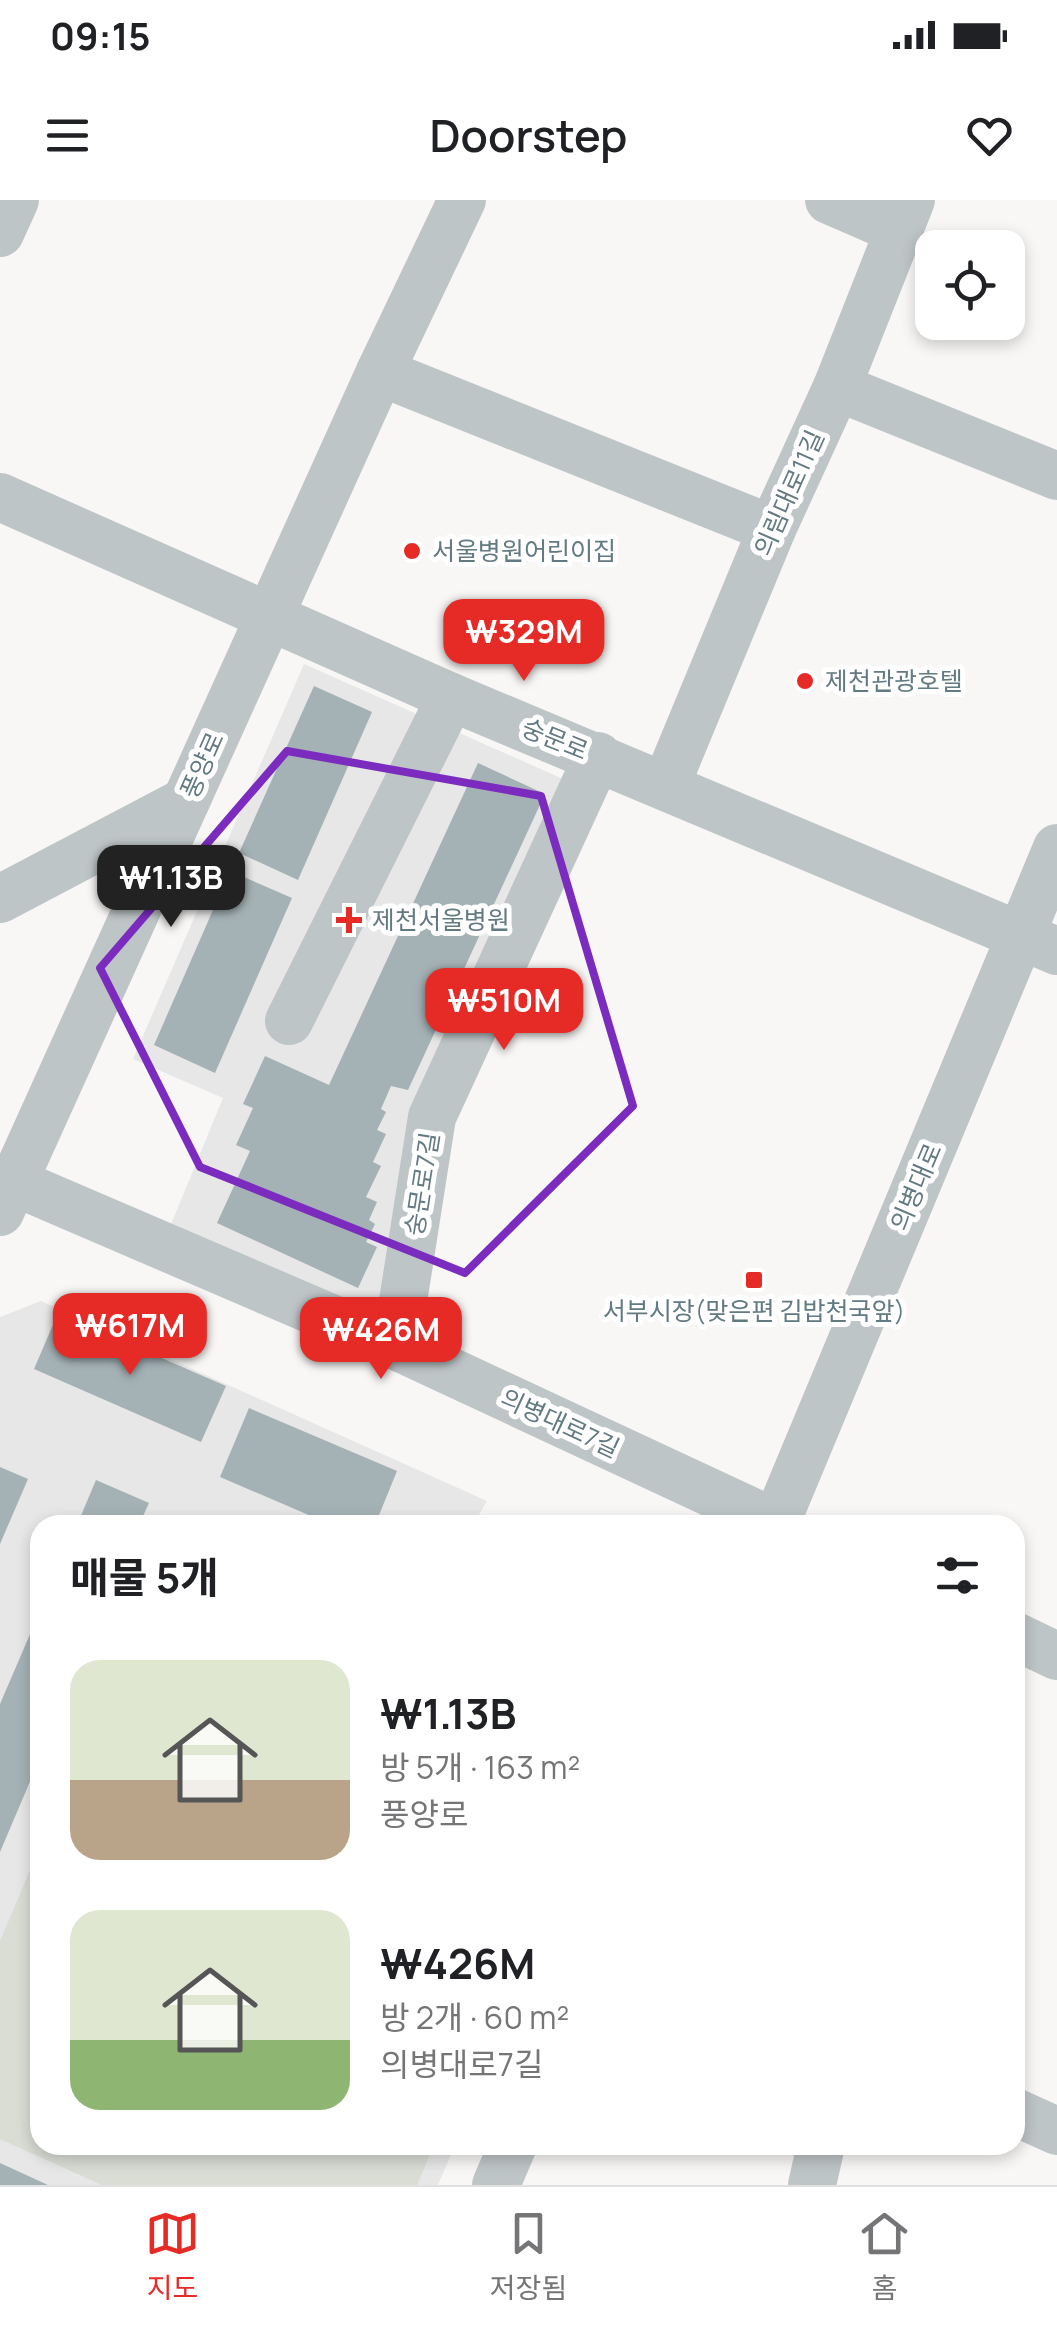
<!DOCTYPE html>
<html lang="ko">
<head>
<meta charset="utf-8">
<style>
	:root { --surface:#fff; --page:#f6f6f6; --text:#202124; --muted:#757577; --line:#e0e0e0; --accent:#e62b27 }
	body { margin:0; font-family:Manrope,"Noto Sans KR",sans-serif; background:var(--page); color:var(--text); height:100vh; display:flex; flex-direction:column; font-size:38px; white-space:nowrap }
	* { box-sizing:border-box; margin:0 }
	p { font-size:32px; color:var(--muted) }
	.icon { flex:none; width:55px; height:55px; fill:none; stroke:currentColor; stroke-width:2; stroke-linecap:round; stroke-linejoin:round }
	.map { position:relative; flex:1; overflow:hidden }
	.drawer { position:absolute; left:30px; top:1315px; width:995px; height:640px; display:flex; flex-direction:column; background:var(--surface); border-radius:30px; box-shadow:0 5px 15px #0003 }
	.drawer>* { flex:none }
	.buttons { position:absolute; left:915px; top:30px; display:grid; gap:20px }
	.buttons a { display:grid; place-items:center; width:110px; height:110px; border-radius:20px; background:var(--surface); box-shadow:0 5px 15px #0003; font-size:50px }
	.price { position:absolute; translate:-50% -85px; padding:0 22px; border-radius:20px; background:var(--accent); color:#fff; font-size:32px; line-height:65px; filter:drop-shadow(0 2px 5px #0008) }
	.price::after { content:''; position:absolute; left:50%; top:60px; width:30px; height:22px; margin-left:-15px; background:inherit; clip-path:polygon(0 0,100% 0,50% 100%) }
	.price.current { background:#222; color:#fff }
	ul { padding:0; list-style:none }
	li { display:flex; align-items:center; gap:30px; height:250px; padding:0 40px }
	li span { display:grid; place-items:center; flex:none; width:280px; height:200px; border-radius:30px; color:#555 }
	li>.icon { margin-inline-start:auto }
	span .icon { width:120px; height:120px; fill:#fffc; stroke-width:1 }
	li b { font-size:42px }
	h2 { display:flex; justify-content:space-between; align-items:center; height:120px; padding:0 40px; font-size:42px }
	.status { display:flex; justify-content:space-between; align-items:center; height:70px; padding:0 50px; background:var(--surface); direction:ltr }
	.status svg { height:28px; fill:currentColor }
	header { display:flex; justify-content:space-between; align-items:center; height:130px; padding:0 40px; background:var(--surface); font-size:45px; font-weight:600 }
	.tabs { display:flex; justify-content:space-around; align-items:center; height:140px; border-top:2px solid var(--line); background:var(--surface); font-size:28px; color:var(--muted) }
	.tabs a { display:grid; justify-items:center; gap:5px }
	.tabs .current { color:var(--accent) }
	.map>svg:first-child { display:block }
</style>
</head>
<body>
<div class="status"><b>09:15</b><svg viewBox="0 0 49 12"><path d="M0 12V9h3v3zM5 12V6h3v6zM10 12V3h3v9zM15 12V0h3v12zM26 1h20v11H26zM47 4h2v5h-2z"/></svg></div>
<header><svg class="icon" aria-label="menu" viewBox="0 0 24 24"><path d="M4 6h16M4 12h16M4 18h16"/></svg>Doorstep<svg class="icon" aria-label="heart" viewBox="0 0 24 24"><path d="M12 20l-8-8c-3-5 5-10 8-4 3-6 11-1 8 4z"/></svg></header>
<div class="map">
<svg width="1057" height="1985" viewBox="0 0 1057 1985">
	<rect width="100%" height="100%" fill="#f8f7f5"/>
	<g fill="#e6e7e6">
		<path d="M304,464L570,582L382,1116L167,1034L223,898L133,859Z"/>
		<path d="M41,1101L487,1301L473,1325H40V1945H455L438,1985H0V1117Z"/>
	</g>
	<path fill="#d9ddd4" d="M40,1647V1945H434L417,1985H102L0,1939V1741Z"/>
	<g fill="#a5b2b5">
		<path d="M314,486L372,512L298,680L239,653Z"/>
		<path d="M478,563L545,594L408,890L391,886L381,909L386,912L377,930L386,934L373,962L381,966L366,997L377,1002L369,1020L375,1024L366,1042L377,1047L358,1088L217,1023L250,951L236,945L253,908L243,904L265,856L329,885Z"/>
		<path d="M230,671L292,698L215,873L154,845Z"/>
		<path d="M58,1113L226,1186L201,1242L34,1169Z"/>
		<path d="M249,1208L397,1271L375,1325H332L220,1277Z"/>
		<path d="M0,1267L28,1279L0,1344Z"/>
		<path d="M96,1280L149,1303L139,1325H77Z"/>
		<path d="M40,1411V1558L0,1652V1504Z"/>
		<path d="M0,1963L48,1985H0Z"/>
	</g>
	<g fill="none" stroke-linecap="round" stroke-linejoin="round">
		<g stroke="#bec5c7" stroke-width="48">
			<path d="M829,0L898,30"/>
			<path d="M0,33L15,0"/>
			<path d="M380,172L772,329"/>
			<path d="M837,187L1057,276"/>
			<path d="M0,297L451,497L1057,751"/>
			<path d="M666,585L772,329L837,187L911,0"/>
			<path d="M0,699L186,601"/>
			<path d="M289,821L451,497"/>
			<path d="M14,982L396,1146L780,1325"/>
			<path d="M0,1012L380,172L462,0"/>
			<path d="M396,1146L432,917L598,556"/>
			<path d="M775,1325L1057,648"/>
			<path d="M1015,1436L1057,1456"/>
			<path d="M1015,1912L1057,1931"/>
			<path d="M496,1985L513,1945"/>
			<path d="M812,1985L821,1945"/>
		</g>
	</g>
	<path fill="none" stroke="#7b2cbf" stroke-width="8" stroke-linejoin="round" d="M287,551L541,596L633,906L465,1073L200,967L100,768Z"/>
	<g fill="#e62b27" stroke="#fff" stroke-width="4">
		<circle cx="412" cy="351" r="10"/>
		<circle cx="805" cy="481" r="10"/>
		<path d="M344 705h10v10h10v10h-10v10h-10v-10h-10v-10h10z"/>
		<rect x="744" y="1070" width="20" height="20" rx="5"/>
	</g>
	<g text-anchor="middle" stroke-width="10" stroke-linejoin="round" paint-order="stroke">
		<g font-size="25" fill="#627a81" stroke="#fff">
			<text transform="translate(789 293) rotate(-66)" y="9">의림대로11길</text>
			<text transform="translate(555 539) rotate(22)" y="9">숭문로</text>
			<text transform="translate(202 565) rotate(-66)" y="9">풍양로</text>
			<text transform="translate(422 984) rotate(-81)" y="9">숭문로7길</text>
			<text transform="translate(916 987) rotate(-67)" y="9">의병대로</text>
			<text transform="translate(560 1223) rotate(25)" y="9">의병대로7길</text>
		</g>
		<g font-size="25" fill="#627a81" stroke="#fff" text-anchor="start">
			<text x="432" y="360">서울병원어린이집</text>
			<text x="825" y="490">제천관광호텔</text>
			<text x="372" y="729">제천서울병원</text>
			<text x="754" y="1120" text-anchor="middle">서부시장(맞은편 김밥천국앞)</text>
		</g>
	</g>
</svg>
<div class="buttons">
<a><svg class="icon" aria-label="locate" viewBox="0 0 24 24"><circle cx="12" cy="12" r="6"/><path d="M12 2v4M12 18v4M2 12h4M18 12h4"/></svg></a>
</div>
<b class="price" style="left:524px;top:484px">₩329M</b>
<b class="price current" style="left:171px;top:730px">₩1.13B</b>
<b class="price" style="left:504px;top:853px">₩510M</b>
<b class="price" style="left:130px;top:1178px">₩617M</b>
<b class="price" style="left:381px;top:1182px">₩426M</b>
<section class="drawer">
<h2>매물 5개<svg class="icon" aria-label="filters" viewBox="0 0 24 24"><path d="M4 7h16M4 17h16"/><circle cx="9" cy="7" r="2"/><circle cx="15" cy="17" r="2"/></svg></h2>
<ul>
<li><span style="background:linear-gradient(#dfe7d0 60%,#b9a48a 0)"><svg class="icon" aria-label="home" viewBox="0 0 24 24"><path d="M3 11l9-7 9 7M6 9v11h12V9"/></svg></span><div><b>₩1.13B</b><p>방 5개 · 163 m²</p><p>풍양로</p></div></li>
<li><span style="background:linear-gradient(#dfe7d0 65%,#8fb573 0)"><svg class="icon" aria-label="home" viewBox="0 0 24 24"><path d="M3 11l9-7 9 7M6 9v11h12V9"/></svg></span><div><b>₩426M</b><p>방 2개 · 60 m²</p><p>의병대로7길</p></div></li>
</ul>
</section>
</div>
<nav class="tabs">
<a class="current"><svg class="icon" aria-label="map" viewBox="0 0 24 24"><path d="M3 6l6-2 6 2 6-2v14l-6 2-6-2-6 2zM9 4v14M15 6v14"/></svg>지도</a>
<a><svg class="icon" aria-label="saved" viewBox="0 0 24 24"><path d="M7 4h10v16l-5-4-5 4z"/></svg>저장됨</a>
<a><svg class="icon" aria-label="home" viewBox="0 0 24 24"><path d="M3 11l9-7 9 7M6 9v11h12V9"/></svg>홈</a>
</nav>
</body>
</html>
